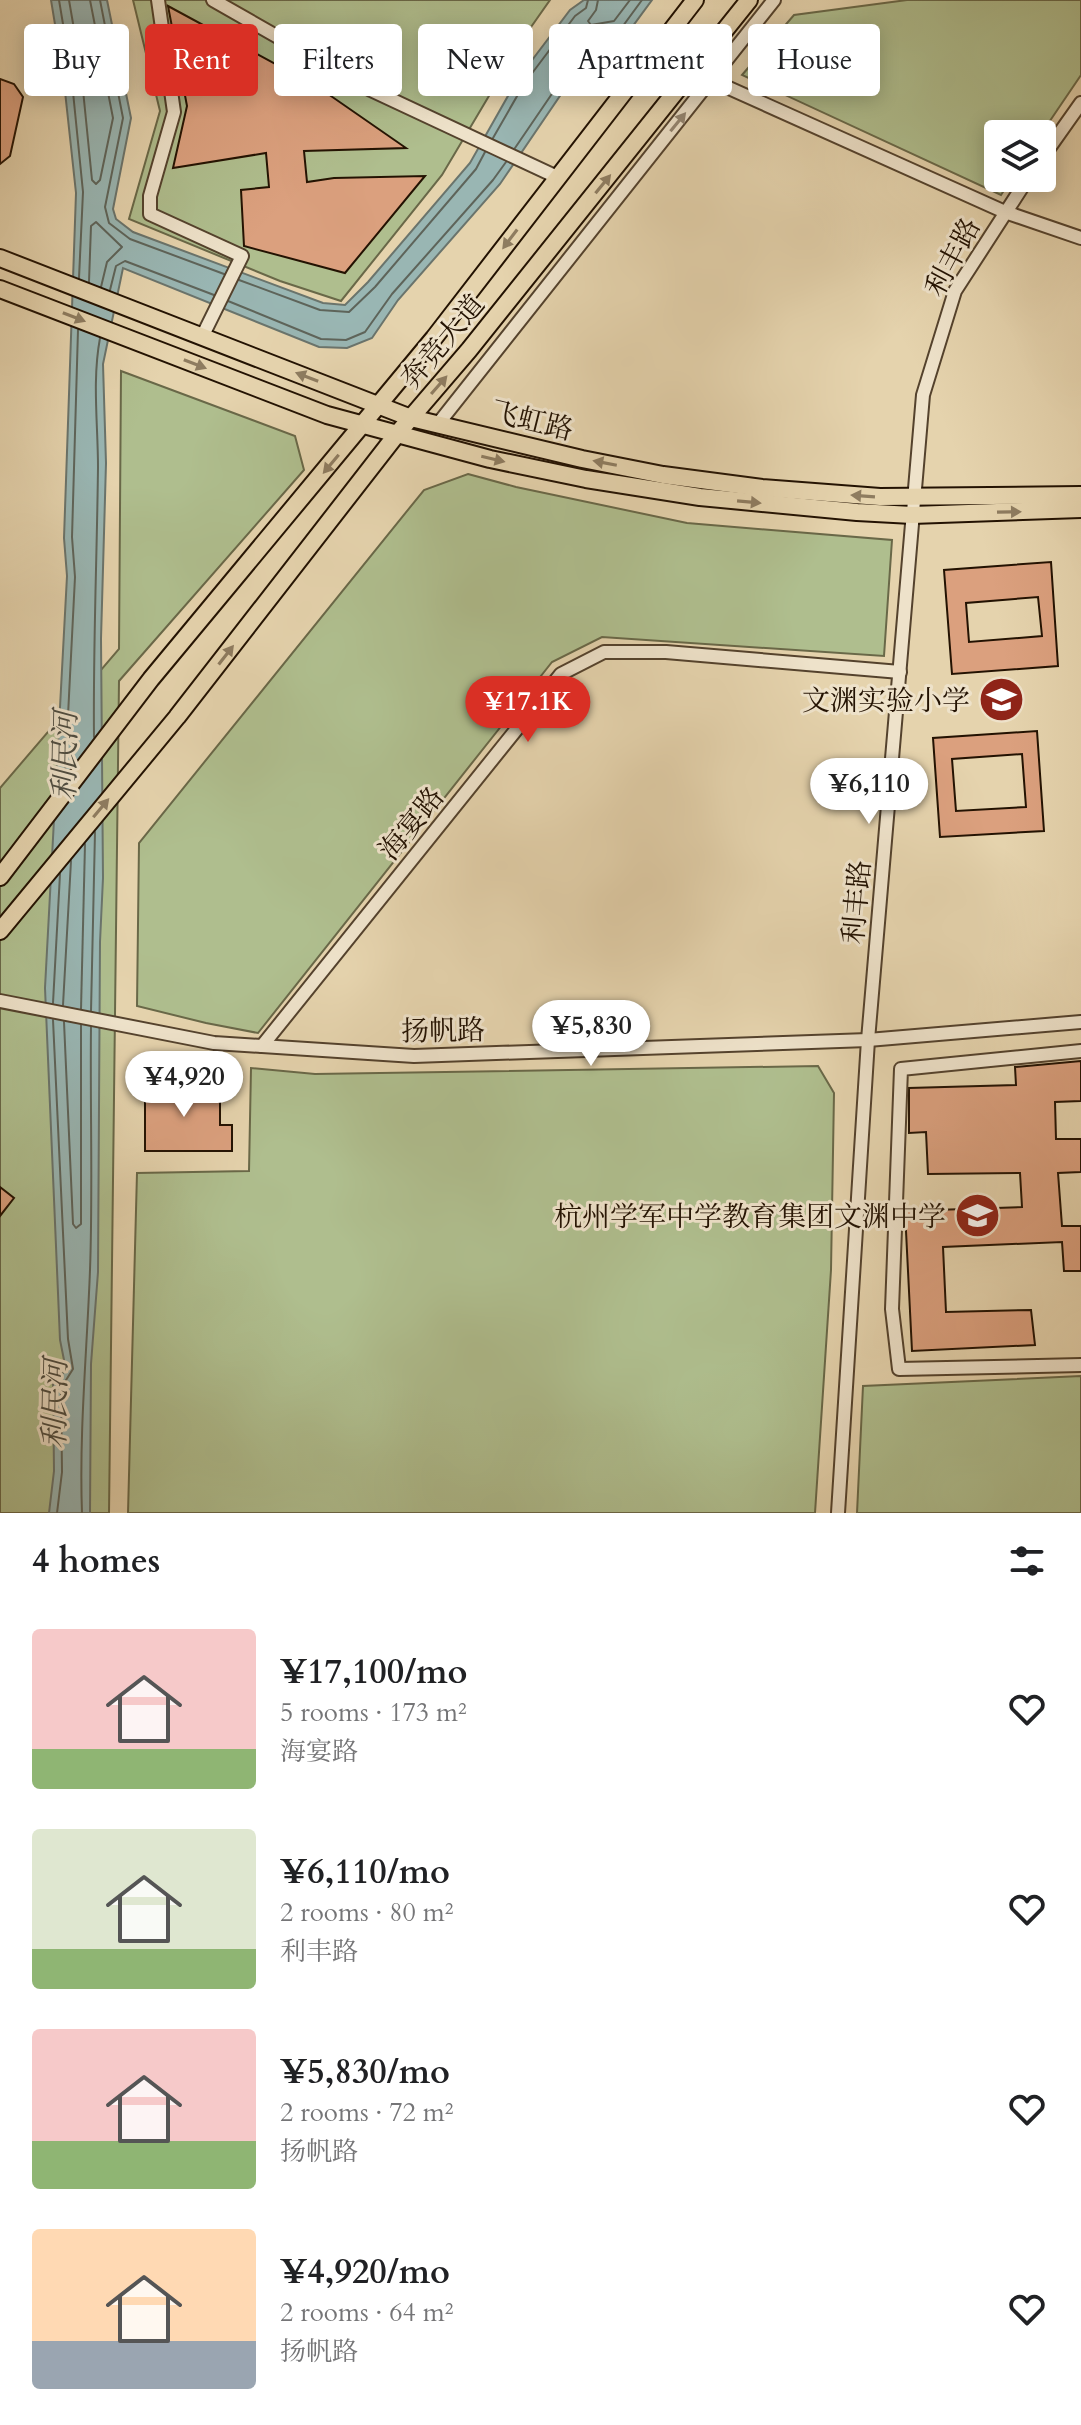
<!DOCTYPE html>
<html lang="en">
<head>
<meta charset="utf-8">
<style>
	:root { --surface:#fff; --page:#f2f2f2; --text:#202124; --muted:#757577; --accent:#d93025 }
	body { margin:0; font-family:Cardo,"Noto Serif SC",serif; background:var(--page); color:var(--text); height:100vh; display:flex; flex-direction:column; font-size:30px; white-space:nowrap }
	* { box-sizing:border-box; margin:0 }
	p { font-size:26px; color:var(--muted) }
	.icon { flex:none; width:44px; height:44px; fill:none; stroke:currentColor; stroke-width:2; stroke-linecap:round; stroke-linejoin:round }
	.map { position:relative; height:1513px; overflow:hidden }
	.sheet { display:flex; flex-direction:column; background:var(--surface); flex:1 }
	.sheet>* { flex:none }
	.top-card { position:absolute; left:24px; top:24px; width:1034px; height:72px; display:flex; gap:16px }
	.buttons { position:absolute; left:984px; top:120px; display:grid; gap:16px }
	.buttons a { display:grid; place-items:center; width:72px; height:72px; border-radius:8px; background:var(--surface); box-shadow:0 4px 20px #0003; font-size:40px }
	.price { position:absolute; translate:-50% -68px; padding:0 18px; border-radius:28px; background:#fff; color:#222; font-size:26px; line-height:52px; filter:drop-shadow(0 2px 4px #0008) }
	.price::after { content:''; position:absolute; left:50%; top:48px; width:24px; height:18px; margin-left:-12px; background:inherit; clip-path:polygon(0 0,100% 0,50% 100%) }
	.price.on { background:var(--accent); color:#fff }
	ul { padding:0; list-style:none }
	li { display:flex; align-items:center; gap:24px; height:200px; padding:0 32px }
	li span { display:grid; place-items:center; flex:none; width:224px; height:160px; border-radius:8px; color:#555 }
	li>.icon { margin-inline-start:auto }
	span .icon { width:96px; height:96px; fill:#fffc; stroke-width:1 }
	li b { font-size:34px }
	h2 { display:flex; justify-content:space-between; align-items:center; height:96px; padding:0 32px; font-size:34px }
	.tag { padding:0 28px; border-radius:8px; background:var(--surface); box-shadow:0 4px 20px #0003; font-size:28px; line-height:72px }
	.tag.on { background:var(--accent); color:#fff }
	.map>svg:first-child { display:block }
</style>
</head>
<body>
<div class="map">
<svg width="1081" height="1513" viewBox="0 0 1081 1513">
	<rect width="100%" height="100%" fill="#e5d3ad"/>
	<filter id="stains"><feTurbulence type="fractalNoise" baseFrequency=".0025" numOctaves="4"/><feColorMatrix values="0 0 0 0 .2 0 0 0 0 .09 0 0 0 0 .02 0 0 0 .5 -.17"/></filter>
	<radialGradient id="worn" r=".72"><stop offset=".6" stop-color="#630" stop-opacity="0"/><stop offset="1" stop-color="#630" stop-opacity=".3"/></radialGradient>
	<g fill="#afbe8e" stroke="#696848" stroke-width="2">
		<path d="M133,0H550L524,37L442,175L341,301L280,281L129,219L160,111Z"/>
		<path d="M907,0H1081V75L1041,134H998V178H1012L1001,195L742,75L794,15Z"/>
		<path d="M121,371L295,436L304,470L119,681L109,1513H0V788L119,649Z"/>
		<path d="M468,474L516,487L687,523L892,540L884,656L602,637L552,662L258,1033L206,1023L137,1006L139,843L424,490Z"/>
		<path d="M818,1066L834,1093L831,1270L815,1513H128L137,1173L249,1171L251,1068L315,1074Z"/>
		<path d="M1081,1376V1513H857L863,1386Z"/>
	</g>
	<path fill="#99b6b3" stroke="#6a746c" stroke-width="2" d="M51,0H107L131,118L113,209L116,219L133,232L323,303L345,305L368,282L470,163L517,80L570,10L584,0H652L624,38L596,43L500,184L398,300L372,338L347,348L319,347L123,268L103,364L106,463L101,639L103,878L100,942L98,1272L91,1364L90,1513H49L54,1471L53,1383L66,1370L60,1340L45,988L67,576L64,538L76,193L63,73Z"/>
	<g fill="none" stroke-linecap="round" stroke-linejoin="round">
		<g stroke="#5e645a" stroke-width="2">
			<path d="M59,0L71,72L83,192L79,278"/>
			<path d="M69,0L81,70L92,180L96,184L100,180L113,118L90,0"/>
			<path d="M100,0L123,118L105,207L109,223L130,239L224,274"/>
			<path d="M598,0L596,10L588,21L591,25L614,21L630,0"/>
			<path d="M493,138L524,84L575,16L586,8L588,0"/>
			<path d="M515,148L590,38L620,30L642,0"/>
			<path d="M239,280L320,310L349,312L375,287L476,169L485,152"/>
			<path d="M89,282L91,226L96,222L122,247L107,262L101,287"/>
			<path d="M110,290L116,266L125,261L214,295"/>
			<path d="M228,301L321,339L346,340L365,332L392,294L493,180L506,162"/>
			<path d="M94,737C93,647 97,557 98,467C98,424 92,381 100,338"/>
			<path d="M65,775L75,577L72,537L78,330"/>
			<path d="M53,1003L60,874"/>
			<path d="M63,1005L71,861"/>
			<path d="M81,1009L85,844"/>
			<path d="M91,1011L95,832"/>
			<path d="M53,1020L68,1339L73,1369L61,1388L62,1472L57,1513"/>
			<path d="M64,1022L73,1224L76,1228L81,1224V1025"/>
			<path d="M82,1513C79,1432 87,1351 90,1270C93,1189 90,1108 91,1027"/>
		</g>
	</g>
	<g fill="#dba07e" stroke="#231202" stroke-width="2" fill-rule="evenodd">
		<path d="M168,6L318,87L406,148L304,151L307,182L334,178L425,176L345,273L244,246L241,190L269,187L266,153L173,168L187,106Z"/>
		<path d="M0,79L14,84L23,97L10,156L0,164Z"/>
		<path d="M1051,562L1058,666L952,674L944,570ZM1038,597L1042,636L969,642L966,603Z"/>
		<path d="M1037,731L1044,831L940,837L933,738ZM1022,754L1026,807L956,811L952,759Z"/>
		<path d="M1081,1061V1101L1055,1102L1056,1139H1081V1172L1058,1173L1062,1226H1081V1271H1064L1062,1242L943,1247L946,1312L1031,1310L1035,1345L912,1351L905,1211L1022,1207L1020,1173L928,1174L926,1132L909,1133V1088L1016,1085L1015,1067Z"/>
		<path d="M145,1080L176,1081V1088H220V1125H232V1151H145Z"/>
		<path d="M0,1187L14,1198L0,1216Z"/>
	</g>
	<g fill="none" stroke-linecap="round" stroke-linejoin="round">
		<defs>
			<g id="minor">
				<path d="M158,0L174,112L150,196V214L242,256L202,337"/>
				<path d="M213,0L371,90L557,177"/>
				<path d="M711,80L1005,212L1081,238"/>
				<path d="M1042,158L1081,103"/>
				<path d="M438,424L774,0"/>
				<path d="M0,1001L214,1043L414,1056L868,1040L1081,1022"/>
				<path d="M262,1046L561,674L604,652H666L900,672"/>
				<path d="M1081,1051L901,1069L892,1309L899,1369L1081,1365"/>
				<path d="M838,1513L868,1040L923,395L955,291L1028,178"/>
			</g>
			<g id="major">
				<path d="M0,258L411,418L582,459L663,475L762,488L880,497L1081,495"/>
				<path d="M0,289L327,415L490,459L586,479L700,497L857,512L912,515L1081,509"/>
				<path d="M0,877L151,679L434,338L695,0"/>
				<path d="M0,931L177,717L397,434L469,350L749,0"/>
			</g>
		</defs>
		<use href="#minor" stroke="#54422d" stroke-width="16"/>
		<use href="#major" stroke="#231202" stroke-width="20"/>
		<use href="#minor" stroke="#eee2ca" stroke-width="12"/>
		<use href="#major" stroke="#e5d3ad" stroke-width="16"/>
	</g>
	<defs><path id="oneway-solid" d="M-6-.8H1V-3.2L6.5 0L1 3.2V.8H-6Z" transform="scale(2)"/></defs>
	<use fill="#938470" href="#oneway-solid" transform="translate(678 122) rotate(-51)"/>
	<g fill="#8e7c60">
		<use href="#oneway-solid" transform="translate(603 184) rotate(-51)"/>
		<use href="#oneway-solid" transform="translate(510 239) rotate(127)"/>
		<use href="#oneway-solid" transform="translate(74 317) rotate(21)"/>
		<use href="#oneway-solid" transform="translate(195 364) rotate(21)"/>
		<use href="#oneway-solid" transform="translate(307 377) rotate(-159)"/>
		<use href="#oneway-solid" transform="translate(439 385) rotate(-49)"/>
		<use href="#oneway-solid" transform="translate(493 459) rotate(13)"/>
		<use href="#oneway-solid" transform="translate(605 463) rotate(-169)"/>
		<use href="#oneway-solid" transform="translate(331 464) rotate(130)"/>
		<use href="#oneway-solid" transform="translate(863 496) rotate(-176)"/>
		<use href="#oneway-solid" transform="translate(749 502) rotate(5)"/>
		<use href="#oneway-solid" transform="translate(1009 512) rotate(-1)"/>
		<use href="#oneway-solid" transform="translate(226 655) rotate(-52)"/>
		<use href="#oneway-solid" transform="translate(101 808) rotate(-50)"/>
	</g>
	<defs>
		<symbol id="school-disc" viewBox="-11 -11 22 22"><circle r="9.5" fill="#8f2418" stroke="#eee2ca"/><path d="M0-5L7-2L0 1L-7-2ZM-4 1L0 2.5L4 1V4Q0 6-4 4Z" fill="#fff"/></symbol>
	</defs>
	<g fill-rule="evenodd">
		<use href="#school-disc" x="976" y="674" width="51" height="51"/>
		<use href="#school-disc" x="952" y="1190" width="51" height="51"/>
	</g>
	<g text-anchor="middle" stroke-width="6" stroke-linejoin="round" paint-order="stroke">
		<g font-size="28" fill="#231202" stroke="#eee2ca">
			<text transform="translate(952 257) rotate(-62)" y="10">利丰路</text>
			<text transform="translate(442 341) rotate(-50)" y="10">奔竞大道</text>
			<text transform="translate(532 420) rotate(14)" y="10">飞虹路</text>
			<text transform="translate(411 823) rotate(-51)" y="10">海宴路</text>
			<text transform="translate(856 902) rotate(-85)" y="10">利丰路</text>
			<text transform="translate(443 1030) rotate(-1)" y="10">扬帆路</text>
		</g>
		<g font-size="28" fill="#231202" stroke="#eee2ca" text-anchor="end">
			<text x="970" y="710">文渊实验小学</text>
			<text x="946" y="1226">杭州学军中学教育集团文渊中学</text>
		</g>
		<g font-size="30" font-style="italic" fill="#4c4b40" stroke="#eee2ca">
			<text transform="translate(65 756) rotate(-89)" y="10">利民河</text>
			<text transform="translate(55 1404) rotate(-89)" y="10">利民河</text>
		</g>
	</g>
	<rect width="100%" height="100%" filter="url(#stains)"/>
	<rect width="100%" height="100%" fill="url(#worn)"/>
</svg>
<div class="buttons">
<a><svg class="icon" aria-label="layers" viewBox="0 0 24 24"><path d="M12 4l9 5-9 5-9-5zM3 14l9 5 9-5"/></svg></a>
</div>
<b class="price on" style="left:528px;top:744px">¥17.1K</b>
<b class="price" style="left:869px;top:826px">¥6,110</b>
<b class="price" style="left:591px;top:1068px">¥5,830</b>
<b class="price" style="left:184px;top:1119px">¥4,920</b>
<div class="top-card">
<a class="tag">Buy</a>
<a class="tag on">Rent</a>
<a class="tag">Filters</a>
<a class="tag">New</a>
<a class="tag">Apartment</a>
<a class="tag">House</a>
</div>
</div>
<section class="sheet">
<h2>4 homes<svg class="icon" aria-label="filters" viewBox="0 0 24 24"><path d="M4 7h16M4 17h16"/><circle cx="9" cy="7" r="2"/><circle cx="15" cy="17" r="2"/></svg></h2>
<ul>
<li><span style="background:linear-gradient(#f6c9c9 75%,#8fb573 0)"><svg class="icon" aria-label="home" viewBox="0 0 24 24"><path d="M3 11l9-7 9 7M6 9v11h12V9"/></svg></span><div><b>¥17,100/mo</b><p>5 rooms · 173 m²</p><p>海宴路</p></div><svg class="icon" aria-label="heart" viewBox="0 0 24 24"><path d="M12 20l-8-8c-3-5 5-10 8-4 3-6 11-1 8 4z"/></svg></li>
<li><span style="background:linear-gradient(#dfe7d0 75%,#8fb573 0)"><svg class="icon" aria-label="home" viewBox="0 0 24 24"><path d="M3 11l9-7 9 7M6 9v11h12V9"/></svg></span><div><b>¥6,110/mo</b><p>2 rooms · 80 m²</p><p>利丰路</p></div><svg class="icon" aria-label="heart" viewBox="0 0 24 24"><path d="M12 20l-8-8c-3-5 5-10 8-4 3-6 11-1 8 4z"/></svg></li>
<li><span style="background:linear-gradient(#f6c9c9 70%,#8fb573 0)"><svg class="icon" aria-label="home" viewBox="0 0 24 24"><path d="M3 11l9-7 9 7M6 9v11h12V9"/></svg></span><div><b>¥5,830/mo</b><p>2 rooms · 72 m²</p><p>扬帆路</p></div><svg class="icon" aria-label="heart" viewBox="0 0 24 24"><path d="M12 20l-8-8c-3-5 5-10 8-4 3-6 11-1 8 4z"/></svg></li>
<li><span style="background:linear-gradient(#ffd9b3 70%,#9aa5b1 0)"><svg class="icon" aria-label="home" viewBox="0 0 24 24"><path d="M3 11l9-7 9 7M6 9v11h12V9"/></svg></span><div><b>¥4,920/mo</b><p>2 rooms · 64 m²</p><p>扬帆路</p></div><svg class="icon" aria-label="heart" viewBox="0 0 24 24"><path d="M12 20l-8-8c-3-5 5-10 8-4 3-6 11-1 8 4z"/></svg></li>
</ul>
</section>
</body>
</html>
